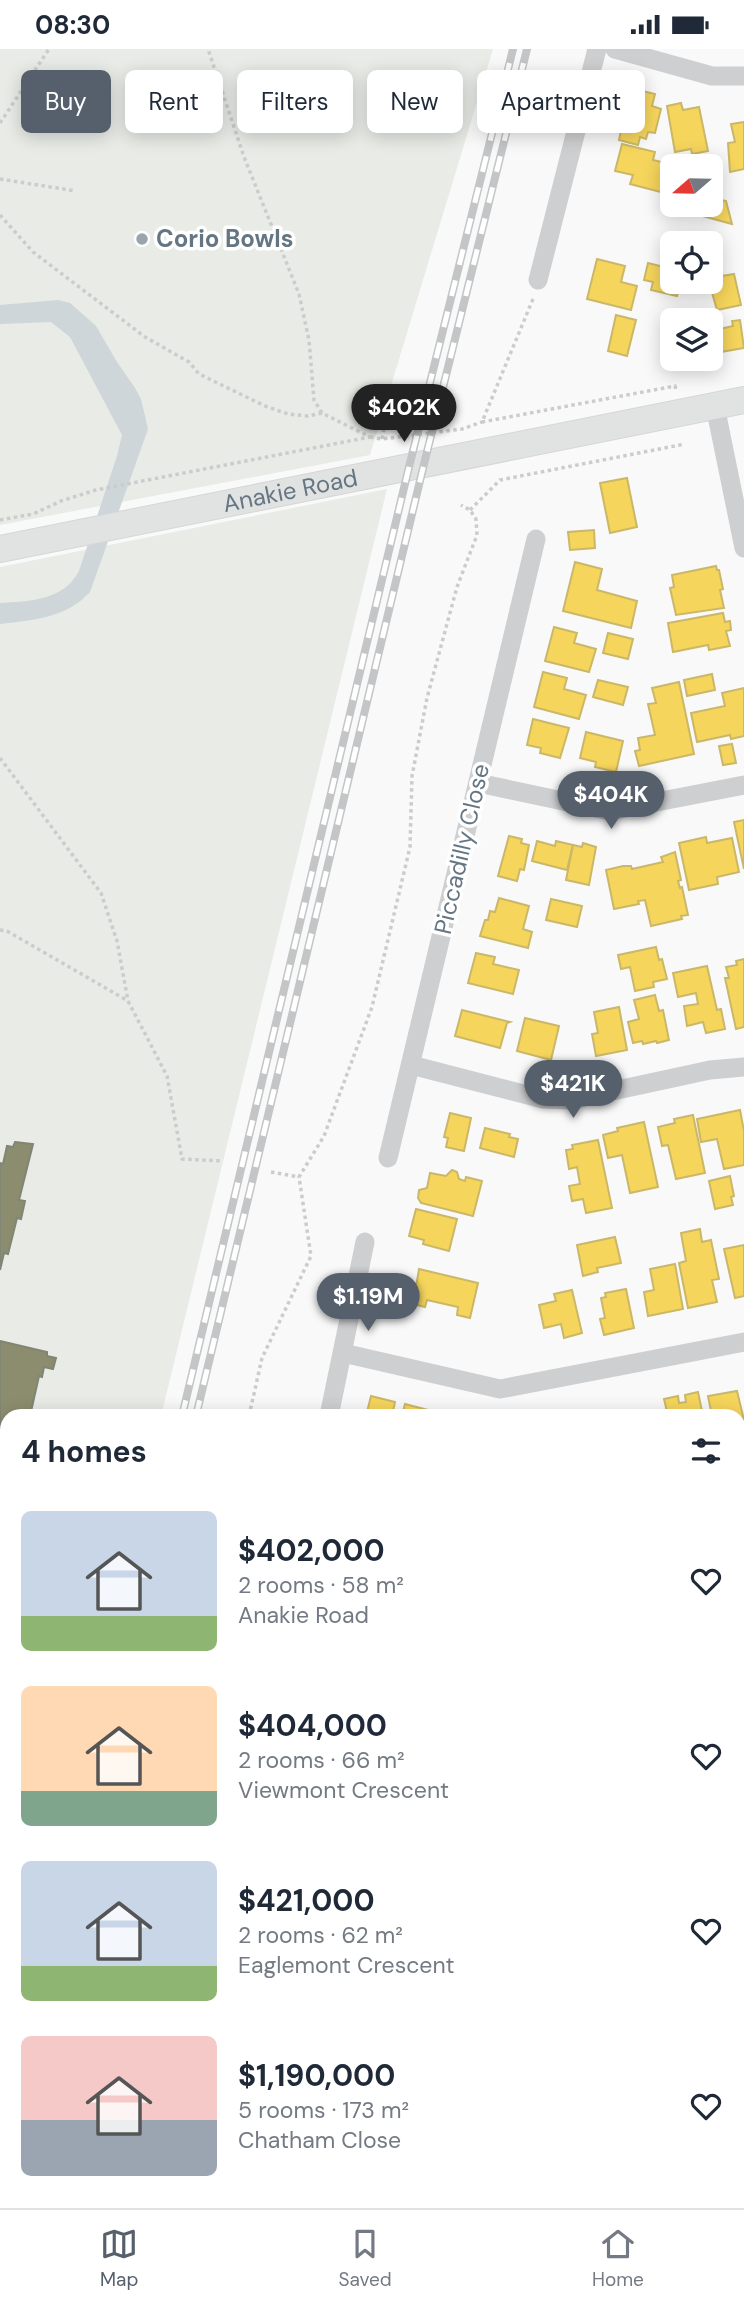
<!DOCTYPE html>
<html lang="en">
<head>
<meta charset="utf-8">
<style>
	:root { --surface:#fff; --page:#f6f6f7; --text:#1f2937; --muted:#747a83; --line:#e0e1e3; --accent:#56606c }
	body { margin:0; font-family:"DM Sans",sans-serif; background:var(--page); color:var(--text); height:100vh; display:flex; flex-direction:column; font-size:26px; white-space:nowrap }
	* { box-sizing:border-box; margin:0 }
	p { font-size:23px; color:var(--muted) }
	.icon { flex:none; width:38px; height:38px; fill:none; stroke:currentColor; stroke-width:2; stroke-linecap:round; stroke-linejoin:round }
	.map { position:relative; flex:1; overflow:hidden }
	.sheet { position:absolute; left:0px; top:1360px; width:746px; height:800px; display:flex; flex-direction:column; background:var(--surface); border-radius:21px 21px 0 0; box-shadow:0 4px 18px #0003 }
	.sheet>* { flex:none }
	.hud { position:absolute; left:21px; top:21px; width:704px; height:63px; display:flex; gap:14px }
	.needle { width:46px; rotate:250deg }
	.fabs { position:absolute; left:660px; top:105px; display:grid; gap:14px }
	.fabs a { display:grid; place-items:center; width:63px; height:63px; border-radius:10px; background:var(--surface); box-shadow:0 4px 18px #0003; font-size:35px }
	.price { position:absolute; translate:-50% -60px; padding:0 16px; border-radius:24px; background:var(--accent); color:#fff; font-size:23px; line-height:46px; filter:drop-shadow(0 2px 4px #0008) }
	.price::after { content:''; position:absolute; left:50%; top:42px; width:21px; height:16px; margin-left:-10px; background:inherit; clip-path:polygon(0 0,100% 0,50% 100%) }
	.price.active { background:#222; color:#fff }
	ul { padding:0; list-style:none }
	li { display:flex; align-items:center; gap:21px; height:175px; padding:0 21px }
	li span { display:grid; place-items:center; flex:none; width:196px; height:140px; border-radius:10px; color:#555 }
	li>.icon { margin-inline-start:auto }
	span .icon { width:84px; height:84px; fill:#fffc; stroke-width:1 }
	li b { font-size:30px }
	h2 { display:flex; justify-content:space-between; align-items:center; height:84px; padding:0 21px; font-size:30px }
	.tag { padding:0 24px; border-radius:10px; background:var(--surface); box-shadow:0 4px 18px #0003; font-size:24px; line-height:63px }
	.tag.active { background:var(--accent); color:#fff }
	.status { display:flex; justify-content:space-between; align-items:center; height:49px; padding:0 35px; background:var(--surface); direction:ltr }
	.status svg { height:19px; fill:currentColor }
	.menu { display:flex; justify-content:space-around; align-items:center; height:98px; border-top:2px solid var(--line); background:var(--surface); font-size:19px; color:var(--muted) }
	.menu a { display:grid; justify-items:center; gap:4px }
	.menu .active { color:var(--accent) }
	.map>svg:first-child { display:block }
</style>
</head>
<body>
<div class="status"><b>08:30</b><svg viewBox="0 0 49 12"><path d="M0 12V9h3v3zM5 12V6h3v6zM10 12V3h3v9zM15 12V0h3v12zM26 1h20v11H26zM47 4h2v5h-2z"/></svg></div>
<div class="map">
<svg width="744" height="2159" viewBox="0 0 744 2159">
	<rect width="100%" height="100%" fill="#f9f9f9"/>
	<g fill="#e8ebe6">
		<path d="M0,0H493L370,406L0,476Z"/>
		<path d="M387,440L161,1367H7V1962L0,1985V518Z"/>
	</g>
	<path fill="#ced6d9" d="M58,251L70,254L96,277L117,313L135,339L141,350L148,380L90,543C66,569 34,571 0,575V554C30,552 63,552 79,522L117,407L122,386L70,288L51,273L0,275V256Z"/>
	<g fill="#f6d55c" stroke="#cab868" stroke-width="2">
		<path d="M630,39L655,45L652,57L661,60L655,84L648,83L646,90L640,88L638,96L619,91L623,72L620,71Z"/>
		<path d="M681,54L683,61L699,58L708,102L692,105L691,100L675,103L667,57Z"/>
		<path d="M744,73V120L730,123L728,94L735,93L731,75Z"/>
		<path d="M622,95L655,103L653,111L678,117H672V146L630,135L633,126L615,122Z"/>
		<path d="M710,148L726,152L732,175L688,163L690,156H710Z"/>
		<path d="M597,210L625,217L621,233L637,237L631,261L587,250Z"/>
		<path d="M648,214L672,220V233H681L677,247L651,241L653,233L644,231Z"/>
		<path d="M734,225L741,256L717,261L709,233L710,229Z"/>
		<path d="M616,266L636,271L627,307L608,302Z"/>
		<path d="M740,271L744,299L715,304L711,282L733,277L732,272Z"/>
		<path d="M627,429L637,478L610,484L600,434Z"/>
		<path d="M594,481L595,499L570,501L568,483Z"/>
		<path d="M575,513L602,520L597,541L637,552L631,579L563,562Z"/>
		<path d="M716,517L717,521H719L723,540L720,541L724,559L676,566L670,539L674,538L672,526Z"/>
		<path d="M723,564L725,573L730,572L731,581L726,582L730,597L709,601L708,596L673,603L668,574Z"/>
		<path d="M554,578L577,584L574,594L596,600L589,623L545,612Z"/>
		<path d="M608,584L633,590L628,610L603,604Z"/>
		<path d="M543,623L567,629L564,640L586,646L579,670L534,658Z"/>
		<path d="M712,625L715,641L687,647L684,631Z"/>
		<path d="M598,631L628,638L623,656L593,648Z"/>
		<path d="M679,633L694,705L639,717L635,702L640,701L638,689L655,686L648,655L656,654L652,639Z"/>
		<path d="M744,639V687L731,690L730,686L697,693L691,664L725,657L722,644Z"/>
		<path d="M533,670L569,679L560,709L540,704L541,699L527,696Z"/>
		<path d="M586,683L623,692L616,723L595,718L596,713L580,709Z"/>
		<path d="M732,695L736,714L723,716L719,697Z"/>
		<path d="M744,771V820L734,773Z"/>
		<path d="M509,787L522,790L521,794L529,796L524,821L520,820L517,832L498,827Z"/>
		<path d="M706,788L707,794L732,789L739,823L717,828L718,835L689,841L679,794Z"/>
		<path d="M537,792L555,797L556,792L573,796L567,821L532,812Z"/>
		<path d="M583,794L596,798L589,836L566,831L573,796L582,798Z"/>
		<path d="M675,803L681,831L678,832L680,839L682,838L688,866L681,867L682,870L651,877L645,851L638,852L639,855L614,860L606,821L623,817H631L632,820L663,813L661,808Z"/>
		<path d="M499,849L529,857L523,880L532,883L528,899L480,887L485,871H488L490,862L495,863Z"/>
		<path d="M551,850L582,857L577,878L546,871Z"/>
		<path d="M656,898L659,911L662,910L667,930L653,933L654,938L635,942L630,918L621,920L618,906Z"/>
		<path d="M476,904L495,908L493,915L519,921L513,945L468,934Z"/>
		<path d="M744,910V978L736,980L725,929H729L726,918L737,916L736,912Z"/>
		<path d="M707,917L717,961L721,960L725,980L706,984L703,973L687,977L684,957L698,955L696,944L678,948L673,924Z"/>
		<path d="M655,946L659,962L663,961L669,991L657,994L656,992L643,995L642,992L633,994L628,973L639,970L634,951Z"/>
		<path d="M619,958L627,1001L596,1007L592,985L598,984L594,963Z"/>
		<path d="M462,961L510,973L507,974L500,999L455,987Z"/>
		<path d="M525,969L559,977L551,1011L517,1002Z"/>
		<path d="M740,1061L744,1082V1116L724,1120L717,1090L701,1093L697,1070Z"/>
		<path d="M450,1064L471,1069L464,1102L446,1098L448,1089L444,1088Z"/>
		<path d="M693,1066L705,1124L676,1130L668,1096L662,1097L658,1078L675,1074L674,1070Z"/>
		<path d="M644,1073L658,1138L630,1144L622,1106L608,1109L603,1086L618,1082L617,1079Z"/>
		<path d="M485,1079L510,1085L509,1088L518,1090L514,1108L480,1099Z"/>
		<path d="M598,1091L612,1159L586,1164L583,1150L572,1152L569,1137L580,1135L577,1118L569,1120L566,1101L573,1100L572,1096Z"/>
		<path d="M452,1121L457,1123L459,1130L465,1132L466,1128L482,1132L473,1167L421,1154L418,1149L419,1141L427,1139L430,1124L446,1127Z"/>
		<path d="M730,1127L734,1147L731,1148L733,1156L715,1160L709,1132Z"/>
		<path d="M416,1160L457,1170L449,1202L423,1195L424,1191L409,1187Z"/>
		<path d="M700,1180L702,1193L711,1191L719,1230L712,1231L717,1253L688,1259L679,1214L686,1212L681,1184Z"/>
		<path d="M615,1188L621,1214L597,1219L598,1223L583,1227L577,1196Z"/>
		<path d="M744,1196V1247L735,1249L724,1200Z"/>
		<path d="M675,1215L683,1260L648,1267L644,1243L654,1241L650,1220Z"/>
		<path d="M419,1220L478,1234L470,1269L457,1266L458,1258L427,1251L425,1258L413,1255Z"/>
		<path d="M626,1240L634,1279L604,1286L600,1270L605,1269L601,1249L606,1248L605,1244Z"/>
		<path d="M572,1241L582,1284L564,1289L561,1275L544,1279L539,1256L556,1252L554,1245Z"/>
		<path d="M737,1342L744,1371V1398L738,1399V1367H712L708,1347Z"/>
		<path d="M698,1343L703,1367H668L664,1350L678,1347L679,1354L686,1353L685,1346Z"/>
		<path d="M371,1347L395,1353L392,1367H366Z"/>
		<path d="M405,1355L428,1361L426,1367H402Z"/>
		<path d="M744,1623V1668L738,1670V1624Z"/>
		<path d="M738,1772L744,1797V1805L738,1806Z"/>
		<path d="M744,1908V1957L740,1940L738,1941V1909Z"/>
		<path d="M741,2026L744,2038V2086L738,2087V2027Z"/>
		<path d="M117,2152H163L170,2155L168,2159H115Z"/>
		<path d="M384,2152V2154L362,2159H341L339,2153Z"/>
		<path d="M403,2152H431V2153L405,2158Z"/>
	</g>
	<g fill="#8c8c6e" stroke="#808574" stroke-width="2">
		<path d="M15,1093L33,1095L19,1151L25,1152L21,1170L17,1169L8,1205L4,1204L0,1221V1114L3,1115L7,1097L13,1098Z"/>
		<path d="M0,1292L47,1303V1307L56,1309L53,1320L44,1318L42,1328L39,1327L30,1367H7V1437L0,1467Z"/>
	</g>
	<g fill="none" stroke-linecap="round" stroke-linejoin="round">
		<defs>
			<g id="secondary">
				<path id="s1" d="M0,500L744,351"/>
			</g>
		</defs>
		<use href="#secondary" stroke="#d5d6d7" stroke-width="28"/>
		<g stroke="#cbcccd" stroke-width="3.5" stroke-dasharray="3.5 3.5" stroke-linecap="butt">
			<path d="M0,74L49,0"/>
			<path d="M0,130L76,142"/>
			<path d="M0,166L33,203L145,288L189,313L199,325L265,357L288,365L308,367L322,364"/>
			<path d="M533,250L482,373L675,337L676,341"/>
			<path d="M370,388L382,390L462,380L482,373"/>
			<path d="M382,390L388,359L397,358L401,388"/>
			<path d="M470,461L500,431L685,395"/>
			<path d="M0,471L33,465L61,452L96,441L370,388L322,364L314,351L309,291L299,245L244,108L208,0"/>
			<path d="M0,709L101,844L117,892L128,952"/>
			<path d="M0,881L7,882L128,952L167,1027L182,1110L223,1112"/>
			<path d="M271,1123L299,1128"/>
			<path d="M249,1367L262,1309L311,1207L299,1128L324,1087L372,958L410,798L412,727L427,649L457,538L477,486L476,470L470,461L461,456"/>
		</g>
		<g stroke="#cecfd0" stroke-width="19">
			<path d="M615,0L712,27H744"/>
			<path d="M538,231L597,0"/>
			<path d="M715,357L744,499"/>
			<path d="M478,734L610,762L744,736"/>
			<path d="M411,1016L543,1050L571,1051L710,1021L744,1018"/>
			<path d="M388,1109L536,490"/>
			<path d="M343,1304L500,1340L744,1293"/>
			<path d="M329,1367L365,1193"/>
			<path d="M738,1575L744,1574"/>
			<path d="M738,1854L744,1853"/>
			<path d="M738,2133L744,2132"/>
			<path d="M205,2159L207,2152"/>
			<path d="M606,2159L640,2152"/>
		</g>
		<use href="#secondary" stroke="#e1e2e2" stroke-width="26"/>
		<defs>
			<g id="rail">
				<path d="M182,1367L409,418L513,0"/>
				<path d="M196,1367L424,415L527,0"/>
				<path d="M0,2074L7,2049"/>
				<path d="M0,2118L7,2097"/>
			</g>
		</defs>
		<use href="#rail" stroke="#c3c5c6" stroke-width="8"/>
		<use href="#rail" stroke="#fff" stroke-width="5" stroke-dasharray="16" stroke-linecap="butt"/>
	</g>
	<circle fill="#99a4ac" stroke="#fff" stroke-width="2.5" cx="142" cy="190" r="7"/>
	<g text-anchor="middle" stroke-width="7" stroke-linejoin="round" paint-order="stroke">
		<g font-size="24" font-weight="bold" fill="#657683" stroke="#fff" text-anchor="start">
			<text x="156" y="198">Corio Bowls</text>
		</g>
		<g font-size="24" fill="#657683" stroke="#fff">
			<text dy="8" stroke="none"><textPath href="#s1" startOffset="296">Anakie Road</textPath></text>
			<text transform="translate(462 800) rotate(-77)" y="8">Piccadilly Close</text>
		</g>
	</g>
</svg>
<div class="fabs">
<a><svg class="needle" viewBox="-14 -14 28 28"><path d="M0-13l5 13h-10z" fill="#e53935"/><path d="M0 13l5-13h-10z" fill="#747a83"/></svg></a>
<a><svg class="icon" aria-label="locate" viewBox="0 0 24 24"><circle cx="12" cy="12" r="6"/><path d="M12 2v4M12 18v4M2 12h4M18 12h4"/></svg></a>
<a><svg class="icon" aria-label="layers" viewBox="0 0 24 24"><path d="M12 4l9 5-9 5-9-5zM3 14l9 5 9-5"/></svg></a>
</div>
<b class="price active" style="left:404px;top:395px">$402K</b>
<b class="price" style="left:611px;top:782px">$404K</b>
<b class="price" style="left:573px;top:1071px">$421K</b>
<b class="price" style="left:368px;top:1284px">$1.19M</b>
<div class="hud">
<a class="tag active">Buy</a>
<a class="tag">Rent</a>
<a class="tag">Filters</a>
<a class="tag">New</a>
<a class="tag">Apartment</a>
</div>
<section class="sheet">
<h2>4 homes<svg class="icon" aria-label="filters" viewBox="0 0 24 24"><path d="M4 7h16M4 17h16"/><circle cx="9" cy="7" r="2"/><circle cx="15" cy="17" r="2"/></svg></h2>
<ul>
<li><span style="background:linear-gradient(#c9d6e8 75%,#8fb573 0)"><svg class="icon" aria-label="home" viewBox="0 0 24 24"><path d="M3 11l9-7 9 7M6 9v11h12V9"/></svg></span><div><b>$402,000</b><p>2 rooms · 58 m²</p><p>Anakie Road</p></div><svg class="icon" aria-label="heart" viewBox="0 0 24 24"><path d="M12 20l-8-8c-3-5 5-10 8-4 3-6 11-1 8 4z"/></svg></li>
<li><span style="background:linear-gradient(#ffd9b3 75%,#7fa58c 0)"><svg class="icon" aria-label="home" viewBox="0 0 24 24"><path d="M3 11l9-7 9 7M6 9v11h12V9"/></svg></span><div><b>$404,000</b><p>2 rooms · 66 m²</p><p>Viewmont Crescent</p></div><svg class="icon" aria-label="heart" viewBox="0 0 24 24"><path d="M12 20l-8-8c-3-5 5-10 8-4 3-6 11-1 8 4z"/></svg></li>
<li><span style="background:linear-gradient(#c9d6e8 75%,#8fb573 0)"><svg class="icon" aria-label="home" viewBox="0 0 24 24"><path d="M3 11l9-7 9 7M6 9v11h12V9"/></svg></span><div><b>$421,000</b><p>2 rooms · 62 m²</p><p>Eaglemont Crescent</p></div><svg class="icon" aria-label="heart" viewBox="0 0 24 24"><path d="M12 20l-8-8c-3-5 5-10 8-4 3-6 11-1 8 4z"/></svg></li>
<li><span style="background:linear-gradient(#f6c9c9 60%,#9aa5b1 0)"><svg class="icon" aria-label="home" viewBox="0 0 24 24"><path d="M3 11l9-7 9 7M6 9v11h12V9"/></svg></span><div><b>$1,190,000</b><p>5 rooms · 173 m²</p><p>Chatham Close</p></div><svg class="icon" aria-label="heart" viewBox="0 0 24 24"><path d="M12 20l-8-8c-3-5 5-10 8-4 3-6 11-1 8 4z"/></svg></li>
</ul>
</section>
</div>
<nav class="menu">
<a class="active"><svg class="icon" aria-label="map" viewBox="0 0 24 24"><path d="M3 6l6-2 6 2 6-2v14l-6 2-6-2-6 2zM9 4v14M15 6v14"/></svg>Map</a>
<a><svg class="icon" aria-label="saved" viewBox="0 0 24 24"><path d="M7 4h10v16l-5-4-5 4z"/></svg>Saved</a>
<a><svg class="icon" aria-label="home" viewBox="0 0 24 24"><path d="M3 11l9-7 9 7M6 9v11h12V9"/></svg>Home</a>
</nav>
</body>
</html>
